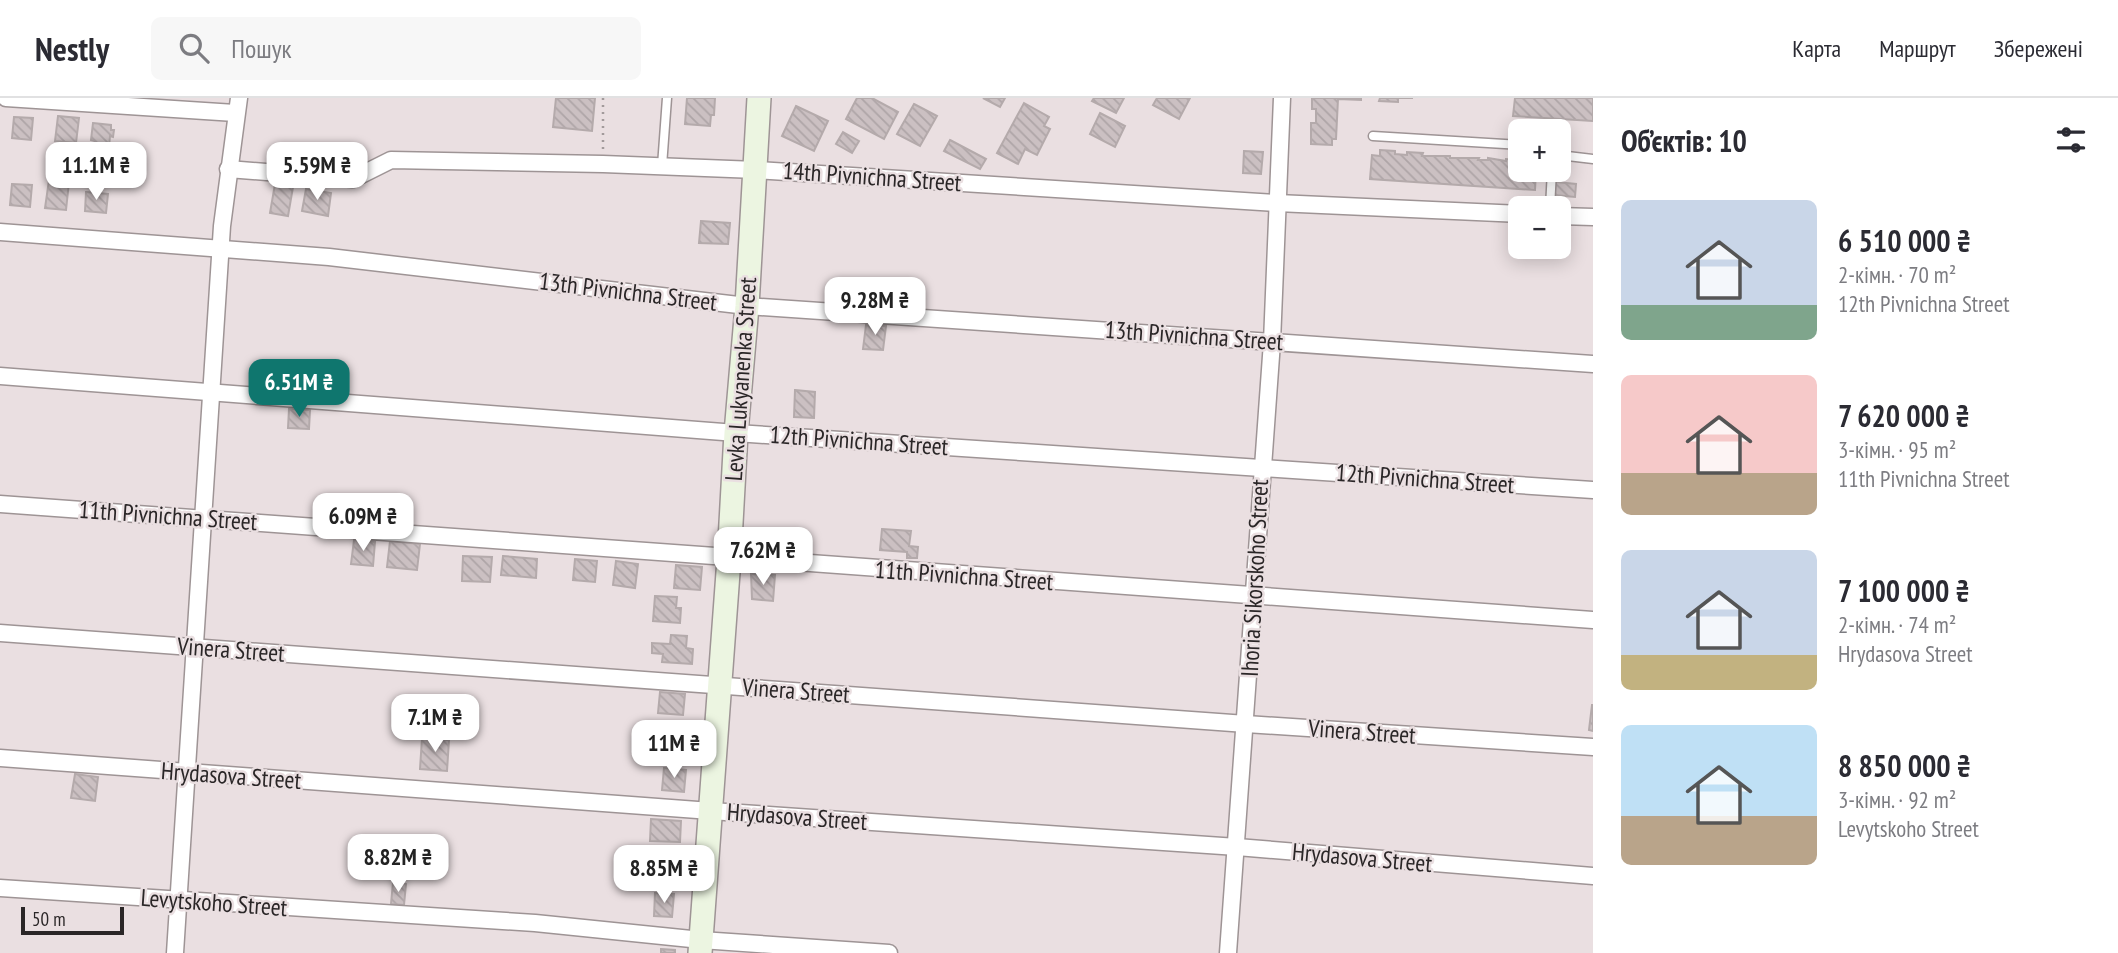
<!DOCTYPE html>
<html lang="uk">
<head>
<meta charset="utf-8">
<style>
	:root { --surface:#fff; --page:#f7f7f7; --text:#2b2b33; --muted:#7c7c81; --line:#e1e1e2; --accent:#0f766e }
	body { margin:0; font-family:"PT Sans Narrow",sans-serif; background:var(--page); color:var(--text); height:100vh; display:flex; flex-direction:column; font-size:26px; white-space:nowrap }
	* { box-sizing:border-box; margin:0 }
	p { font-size:23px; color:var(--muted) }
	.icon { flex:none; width:38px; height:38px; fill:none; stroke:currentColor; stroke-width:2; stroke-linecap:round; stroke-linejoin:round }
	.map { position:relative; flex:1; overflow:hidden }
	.details { display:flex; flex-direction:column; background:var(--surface); width:525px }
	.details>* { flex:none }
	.controls { position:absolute; left:1508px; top:21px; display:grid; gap:14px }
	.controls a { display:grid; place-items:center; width:63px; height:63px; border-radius:10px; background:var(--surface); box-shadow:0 4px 18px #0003; font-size:35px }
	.scale { position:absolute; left:21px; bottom:18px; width:103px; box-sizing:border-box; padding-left:7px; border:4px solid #2a2627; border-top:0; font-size:19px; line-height:24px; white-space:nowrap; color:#2a2627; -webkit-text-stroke:5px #eadfe1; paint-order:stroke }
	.price { position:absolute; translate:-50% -60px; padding:0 16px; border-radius:14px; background:#fff; color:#222; font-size:23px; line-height:46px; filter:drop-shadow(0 2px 4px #0008) }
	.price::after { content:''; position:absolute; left:50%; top:42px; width:21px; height:16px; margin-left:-10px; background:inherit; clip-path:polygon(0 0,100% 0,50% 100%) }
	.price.current { background:var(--accent); color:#fff }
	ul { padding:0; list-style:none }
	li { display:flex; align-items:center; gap:21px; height:175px; padding:0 28px }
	li span { display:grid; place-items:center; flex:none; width:196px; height:140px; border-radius:10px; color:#555 }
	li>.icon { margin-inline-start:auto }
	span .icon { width:84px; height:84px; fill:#fffc; stroke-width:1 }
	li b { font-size:30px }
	h2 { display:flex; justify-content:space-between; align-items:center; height:84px; padding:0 28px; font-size:30px }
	header { display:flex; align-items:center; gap:42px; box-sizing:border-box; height:98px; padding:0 35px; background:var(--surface); border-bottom:2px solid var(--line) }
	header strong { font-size:33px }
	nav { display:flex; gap:38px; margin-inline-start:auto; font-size:24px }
	.search { width:490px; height:63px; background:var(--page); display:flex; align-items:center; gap:18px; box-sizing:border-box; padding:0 24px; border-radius:10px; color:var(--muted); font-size:26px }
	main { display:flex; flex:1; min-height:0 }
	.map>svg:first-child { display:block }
</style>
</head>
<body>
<header>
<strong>Nestly</strong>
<div class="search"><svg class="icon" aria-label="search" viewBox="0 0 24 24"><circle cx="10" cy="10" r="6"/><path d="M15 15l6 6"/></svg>Пошук</div>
<nav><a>Карта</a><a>Маршрут</a><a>Збережені</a></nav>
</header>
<main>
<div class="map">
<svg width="1593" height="855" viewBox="0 0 1593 855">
	<defs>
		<pattern id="building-back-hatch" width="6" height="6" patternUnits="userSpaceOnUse" patternTransform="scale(1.75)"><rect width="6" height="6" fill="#cbc0c2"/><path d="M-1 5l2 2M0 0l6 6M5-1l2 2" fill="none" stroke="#aea5a7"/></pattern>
	</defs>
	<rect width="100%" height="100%" fill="#eadfe1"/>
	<g fill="url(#building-back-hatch)" stroke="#b4aaab" stroke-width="2">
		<path d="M556,0H595L592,33L553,29Z"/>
		<path d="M687,0H715L714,17H711L710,28L685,26Z"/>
		<path d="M857,0H872L898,14L884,41L846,21Z"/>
		<path d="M983,0H1005L1000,9Z"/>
		<path d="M1094,0H1124L1116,15L1092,3Z"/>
		<path d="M1157,0H1190L1179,21L1153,7Z"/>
		<path d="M1312,0H1361V2L1338,1L1336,41H1332V47L1311,46V25H1316V11H1312Z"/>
		<path d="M1380,0H1413H1398V4L1379,3Z"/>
		<path d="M1515,0H1593V23L1513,18Z"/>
		<path d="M1024,5L1049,19L1044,28L1050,31L1037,57L1025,51L1018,66L997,55Z"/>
		<path d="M914,6L937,18L920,48L897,36Z"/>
		<path d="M796,8L828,23L814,53L782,38Z"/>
		<path d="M1100,15L1125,28L1115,49L1090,36Z"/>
		<path d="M58,18L79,20L76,45L55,43Z"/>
		<path d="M14,19L33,20L31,42L12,40Z"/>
		<path d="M93,25L111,27V32H114L113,39L110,38L109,49L94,47L95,43L91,42Z"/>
		<path d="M843,34L859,43L852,55L836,46Z"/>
		<path d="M950,42L986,61L980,71L944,53Z"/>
		<path d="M1380,52L1395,53V56L1407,57V54L1423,55L1422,58H1450V60H1479L1478,62H1488V60L1506,63V61L1516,62V64H1521V62V72H1536L1535,92L1370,81L1372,57L1380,58Z"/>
		<path d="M1244,53L1263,54L1261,76L1243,75Z"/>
		<path d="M49,82L69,84L66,112L45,110Z"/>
		<path d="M1556,84L1576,86L1575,99L1554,97Z"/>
		<path d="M12,86L32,87L30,109L10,107Z"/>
		<path d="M275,86L293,89L288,118L270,115Z"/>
		<path d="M306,91L331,95L328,118L302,113Z"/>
		<path d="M86,94L108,96L106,115L85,113Z"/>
		<path d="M701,123L730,125L728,146L699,145Z"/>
		<path d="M866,227L886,228L883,252L863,251Z"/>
		<path d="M795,292L815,294L814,320L794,319Z"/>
		<path d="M289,311L310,312L309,331L288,330Z"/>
		<path d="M882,431L911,433L909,448L918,449L917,460H907V454L880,452Z"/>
		<path d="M354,442L375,444L373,468L351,466Z"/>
		<path d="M390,443L420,446L417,472L387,469Z"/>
		<path d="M463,458L492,459L490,484L462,483Z"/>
		<path d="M503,458L537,461L536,480L501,477Z"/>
		<path d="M575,461L597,463L595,484L573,482Z"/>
		<path d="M616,463L638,466L635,490L613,487Z"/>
		<path d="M676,467L702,469L700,492L674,490Z"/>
		<path d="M751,476L775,477L773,503L752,501Z"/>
		<path d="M655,498L677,499L676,510H681L680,525L653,523Z"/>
		<path d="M671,537L687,538L686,550L693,551L692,566L662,564L663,556L652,555V545L670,546Z"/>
		<path d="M660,594L685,596L683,617L658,615Z"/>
		<path d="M1592,607H1593V633L1589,632Z"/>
		<path d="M659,628L690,631L689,650L657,647Z"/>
		<path d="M422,640L449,642L447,673L420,671Z"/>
		<path d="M664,670L686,672L684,694L662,692Z"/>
		<path d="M75,676L98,679L95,703L71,700Z"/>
		<path d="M651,721L681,723L680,744L650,743Z"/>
		<path d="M653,754L681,757L679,779L651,776Z"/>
		<path d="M393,784L406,786L404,807L391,806Z"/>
		<path d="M655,795L674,796L672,819L654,818Z"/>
		<path d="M661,851L675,852V855H661Z"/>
	</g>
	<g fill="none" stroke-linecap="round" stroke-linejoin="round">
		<defs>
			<g id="lane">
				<path d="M1373,38L1521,47"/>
				<path d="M1559,57L1593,61"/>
				<path d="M662,68L667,0"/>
				<path d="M1550,110L1552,72"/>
			</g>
			<g id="street">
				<path d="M6,0L235,15"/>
				<path d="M228,71L353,81L391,62L603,66L756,72L1277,105L1521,116"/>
				<path d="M1559,118L1593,119"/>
				<path d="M0,134L329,159L747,208L1593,266"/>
				<path d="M0,278L736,335L1593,392"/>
				<path d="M0,406L1593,522"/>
				<path d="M0,535L1246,626L1593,649"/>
				<path d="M0,660L711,713L1237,749L1593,778"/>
				<path d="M0,790L535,825L701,842L889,855"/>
				<path d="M175,855L222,128L239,0"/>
				<path d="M1228,855L1272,244L1282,0"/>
			</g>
			<path id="secondary" d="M700,855L729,461L736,335L747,208L759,0"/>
		</defs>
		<use href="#lane" stroke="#9e9495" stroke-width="11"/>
		<use href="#street" stroke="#9e9495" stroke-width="19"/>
		<use href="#secondary" stroke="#9e9495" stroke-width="26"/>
		<path stroke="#a29a9b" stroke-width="2.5" stroke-dasharray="2 5" stroke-linecap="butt" d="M603,0V52"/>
		<use href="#lane" stroke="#fff" stroke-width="8"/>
		<use href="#street" stroke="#fff" stroke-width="16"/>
		<use href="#secondary" stroke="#ecf5e1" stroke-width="23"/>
	</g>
	<g text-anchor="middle" stroke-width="5" stroke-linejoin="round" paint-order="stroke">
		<g font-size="24" fill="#2a2627" stroke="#eadfe1">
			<text transform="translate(872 79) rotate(4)" y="8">14th Pivnichna Street</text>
			<text transform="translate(628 194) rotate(7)" y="8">13th Pivnichna Street</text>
			<text transform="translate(1194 238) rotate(4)" y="8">13th Pivnichna Street</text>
			<text transform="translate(741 281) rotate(-86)" y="8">Levka Lukyanenka Street</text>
			<text transform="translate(859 343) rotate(4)" y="8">12th Pivnichna Street</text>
			<text transform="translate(1425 381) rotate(4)" y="8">12th Pivnichna Street</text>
			<text transform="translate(168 418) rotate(4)" y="8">11th Pivnichna Street</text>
			<text transform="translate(964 478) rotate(4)" y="8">11th Pivnichna Street</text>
			<text transform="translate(1255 480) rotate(-87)" y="8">Ihoria Sikorskoho Street</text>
			<text transform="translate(231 552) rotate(4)" y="8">Vinera Street</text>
			<text transform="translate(796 593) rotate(4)" y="8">Vinera Street</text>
			<text transform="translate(1362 634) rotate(4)" y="8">Vinera Street</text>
			<text transform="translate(231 678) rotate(4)" y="8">Hrydasova Street</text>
			<text transform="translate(797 719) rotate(4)" y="8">Hrydasova Street</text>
			<text transform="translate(1362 760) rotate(5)" y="8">Hrydasova Street</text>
			<text transform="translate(214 805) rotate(4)" y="8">Levytskoho Street</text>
		</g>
	</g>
</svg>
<div class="controls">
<a>+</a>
<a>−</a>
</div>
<div class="scale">50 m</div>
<b class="price" style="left:96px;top:104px">11.1M ₴</b>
<b class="price" style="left:317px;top:104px">5.59M ₴</b>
<b class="price" style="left:875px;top:239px">9.28M ₴</b>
<b class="price current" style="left:299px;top:321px">6.51M ₴</b>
<b class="price" style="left:363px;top:455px">6.09M ₴</b>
<b class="price" style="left:763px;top:489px">7.62M ₴</b>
<b class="price" style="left:435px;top:656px">7.1M ₴</b>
<b class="price" style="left:674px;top:682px">11M ₴</b>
<b class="price" style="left:398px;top:796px">8.82M ₴</b>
<b class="price" style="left:664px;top:807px">8.85M ₴</b>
</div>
<section class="details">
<h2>Об’єктів: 10<svg class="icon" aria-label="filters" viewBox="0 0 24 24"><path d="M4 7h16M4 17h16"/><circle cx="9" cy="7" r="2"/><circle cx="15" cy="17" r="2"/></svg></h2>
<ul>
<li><span style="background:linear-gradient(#c9d6e8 75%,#7fa58c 0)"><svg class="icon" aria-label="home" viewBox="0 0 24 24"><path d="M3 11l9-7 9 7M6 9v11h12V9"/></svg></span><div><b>6 510 000 ₴</b><p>2-кімн. · 70 m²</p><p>12th Pivnichna Street</p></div></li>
<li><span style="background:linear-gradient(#f6c9c9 70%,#b9a48a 0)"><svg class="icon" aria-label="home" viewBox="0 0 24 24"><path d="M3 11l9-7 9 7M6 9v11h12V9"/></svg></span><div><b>7 620 000 ₴</b><p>3-кімн. · 95 m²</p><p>11th Pivnichna Street</p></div></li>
<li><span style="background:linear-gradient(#c9d6e8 75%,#c2b280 0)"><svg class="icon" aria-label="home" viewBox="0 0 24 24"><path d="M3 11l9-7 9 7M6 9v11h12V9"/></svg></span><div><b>7 100 000 ₴</b><p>2-кімн. · 74 m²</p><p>Hrydasova Street</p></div></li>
<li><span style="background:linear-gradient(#bfe0f5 65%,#b9a48a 0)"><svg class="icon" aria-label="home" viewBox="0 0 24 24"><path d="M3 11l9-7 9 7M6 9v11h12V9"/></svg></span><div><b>8 850 000 ₴</b><p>3-кімн. · 92 m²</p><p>Levytskoho Street</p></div></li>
</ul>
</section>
</main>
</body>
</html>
